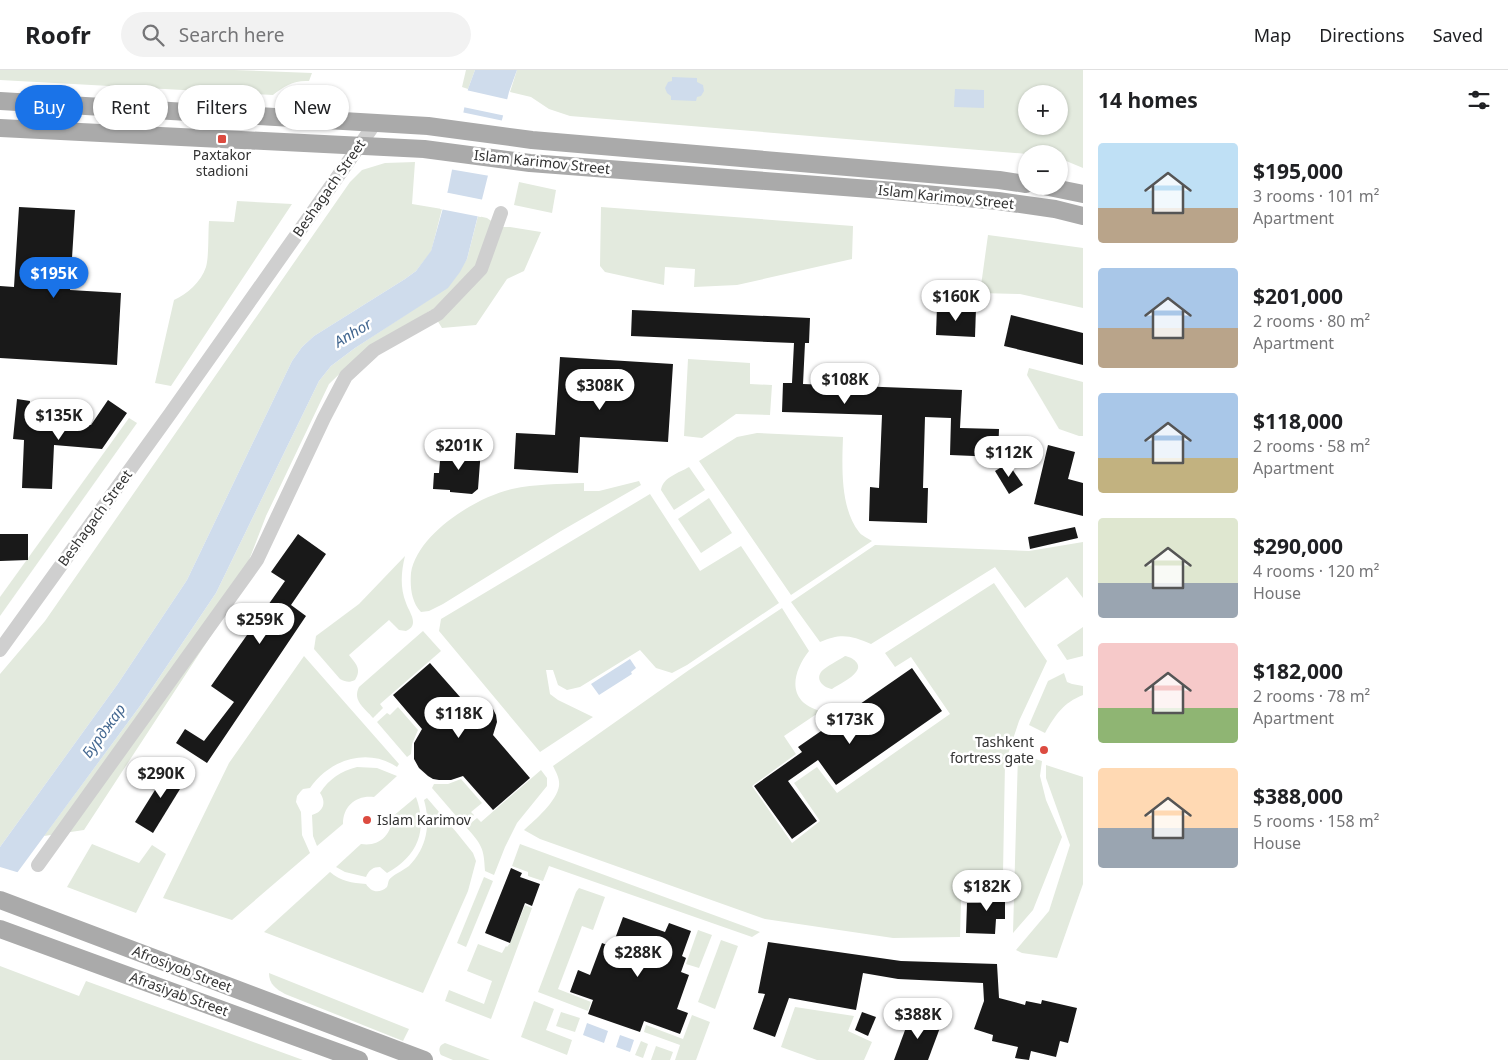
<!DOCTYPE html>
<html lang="en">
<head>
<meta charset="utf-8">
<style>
	:root { --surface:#fff; --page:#f2f2f2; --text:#202124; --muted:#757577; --line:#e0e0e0; --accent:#1a73e8 }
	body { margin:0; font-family:"Noto Sans",sans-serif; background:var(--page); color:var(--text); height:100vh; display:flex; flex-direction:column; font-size:19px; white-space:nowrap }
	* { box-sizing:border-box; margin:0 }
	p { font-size:16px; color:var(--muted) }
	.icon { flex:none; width:28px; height:28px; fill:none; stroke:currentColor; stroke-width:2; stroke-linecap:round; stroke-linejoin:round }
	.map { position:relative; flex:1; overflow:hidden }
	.sheet { display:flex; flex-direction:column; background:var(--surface); width:425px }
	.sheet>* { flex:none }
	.guide { position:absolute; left:15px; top:15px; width:475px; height:45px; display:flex; gap:10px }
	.tools { position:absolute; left:1018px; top:15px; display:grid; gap:10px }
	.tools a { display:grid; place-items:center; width:50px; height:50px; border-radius:50%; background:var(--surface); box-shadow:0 1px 4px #0004; font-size:25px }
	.price { position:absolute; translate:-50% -42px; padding:0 11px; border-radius:18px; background:#fff; color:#222; font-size:16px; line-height:32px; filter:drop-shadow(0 1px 2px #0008) }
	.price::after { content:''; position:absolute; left:50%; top:30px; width:15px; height:11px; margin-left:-8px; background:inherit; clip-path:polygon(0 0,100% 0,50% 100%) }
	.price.current { background:var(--accent); color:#fff }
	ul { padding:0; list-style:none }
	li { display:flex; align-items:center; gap:15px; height:125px; padding:0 15px }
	li span { display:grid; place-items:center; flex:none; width:140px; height:100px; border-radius:5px; color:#555 }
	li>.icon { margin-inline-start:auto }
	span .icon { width:60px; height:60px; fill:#fffc; stroke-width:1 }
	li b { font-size:21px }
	h2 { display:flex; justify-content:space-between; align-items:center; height:60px; padding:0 15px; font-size:21px }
	.tag { padding:0 18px; border-radius:22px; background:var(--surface); box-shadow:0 1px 4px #0004; font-size:18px; line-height:45px }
	.tag.current { background:var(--accent); color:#fff }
	header { display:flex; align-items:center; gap:30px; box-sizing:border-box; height:70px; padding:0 25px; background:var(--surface); border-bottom:1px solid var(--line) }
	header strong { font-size:24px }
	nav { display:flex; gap:28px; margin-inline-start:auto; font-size:18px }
	.search { width:350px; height:45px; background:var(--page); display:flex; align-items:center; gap:12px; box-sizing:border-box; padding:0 18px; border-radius:28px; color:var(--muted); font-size:19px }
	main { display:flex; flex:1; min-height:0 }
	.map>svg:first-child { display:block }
</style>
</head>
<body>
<header>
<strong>Roofr</strong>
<div class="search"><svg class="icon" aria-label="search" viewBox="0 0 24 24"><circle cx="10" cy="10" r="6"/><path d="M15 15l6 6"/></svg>Search here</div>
<nav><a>Map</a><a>Directions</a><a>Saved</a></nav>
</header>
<main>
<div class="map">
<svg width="1083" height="990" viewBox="0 0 1083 990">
	<rect width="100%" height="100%" fill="#fff"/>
	<g fill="#e3eade" fill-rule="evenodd">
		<path d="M0,0H234L312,3L309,11C294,10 284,16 273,25L0,10Z"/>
		<path d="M466,0H475L468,19L462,17Z"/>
		<path d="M517,0H1083V98L1059,88V84H1028L570,46L549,39L531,27L510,22ZM1026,24H1059V56H1026Z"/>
		<path d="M415,92L412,134L442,139L431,182L416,201L405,209L314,266L302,277L292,291L187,510L117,615L0,777V604L45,551L350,112L362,100L385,93Z"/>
		<path d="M519,112L556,120L552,143L514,135Z"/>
		<path d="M237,131L292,134L171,316L155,313L174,230C187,224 201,212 206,197C209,187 208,163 209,151L234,152Z"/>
		<path d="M601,137L853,156L852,189L737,215L694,217L695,199L665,197L664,215L605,202L600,196Z"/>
		<path d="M478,146L487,148L500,157H510L541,162L524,201L507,209L476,255L442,258L431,240L358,286L329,314L266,446L233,532L84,760L44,766L140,636L216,523L319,311L331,296L355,278L448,217L467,189Z"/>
		<path d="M988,165L1083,178V238L1020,224L980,223Z"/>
		<path d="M688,289L750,293V314L772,315L770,345L736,344L702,368L684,366Z"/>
		<path d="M1029,298L1083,312V366H1079L1059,359L1027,305Z"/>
		<path d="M129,348L137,353L0,546V527Z"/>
		<path d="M757,363L843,367C842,396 840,438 859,462C862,466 868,468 872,471L791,525L699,391L737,367Z"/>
		<path d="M689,397L705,420L674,440L661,420C663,407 679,403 689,397Z"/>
		<path d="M639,411L641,415L561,461L443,534L429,541L421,542C411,532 410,516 411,503C417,464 476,427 512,419C535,414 560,414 584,413V421H599Z"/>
		<path d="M650,424L700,501L741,476L779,533L687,595L672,603L656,598L640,580L580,617L567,620L558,615L553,600H546L550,624L558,630L593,647L540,682L439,561L441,549Z"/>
		<path d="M709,428L732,463L701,483L678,449Z"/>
		<path d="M1083,472V528L1067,507L1025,538L995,497L871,574C851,565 840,563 820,572L791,532L875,475L1029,481Z"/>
		<path d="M405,486C401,502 400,518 406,533C408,539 413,546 413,552C413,557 410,559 406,561L399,560L389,550L349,585C356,594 362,599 355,610C349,613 346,612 340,609L314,579L316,566L359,534Z"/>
		<path d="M994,513L1047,591L1019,651L1005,693L1003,803H982L981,830L961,829L960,867L893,868L765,849L540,769L524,760C535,750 557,731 559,716C560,709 556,702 553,696L689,600L782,538L809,581C791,604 787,632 821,641L784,666L796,684L752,716L792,773L820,751L794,713L817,697L837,723L950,644L911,587L895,597L885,583Z"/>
		<path d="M1083,557V586L1067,590L1057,575Z"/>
		<path d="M423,561L441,581L380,634L383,638L373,648C365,638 352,631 359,617Z"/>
		<path d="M304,586L399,694L397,697C367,677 329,690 310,718L303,719L301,721L297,726L296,732L301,742L302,765L310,783L232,850L163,828L229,693Z"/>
		<path d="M845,586C852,587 863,594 856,602C852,608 838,615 832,619C825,618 815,611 821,602C825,597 839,590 845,586Z"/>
		<path d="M1064,603L1067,612L1072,614L1083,616V625C1063,633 1056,644 1045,663L1029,655L1048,611Z"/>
		<path d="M398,637L418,660L412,674L411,684L407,687L377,652L387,643L390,645Z"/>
		<path d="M1018,684L1042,691L1040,706L1046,730L1062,767L1033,840L1013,863Z"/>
		<path d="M1046,695L1083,707V814L1057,888L1022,883L1016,880L1049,841L1070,775L1046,708Z"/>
		<path d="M357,697L377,698L397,706L374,727C356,725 343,736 343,754L317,776L313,766L312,745C323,742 327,733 320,723C329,709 341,701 357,697Z"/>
		<path d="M541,700L547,708V716L517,753L505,777L494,805L485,801C484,778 482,775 466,757L477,748L481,752Z"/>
		<path d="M461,709L482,733L471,742L474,745L463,754L432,718L434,714H448Z"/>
		<path d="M416,727C428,760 418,786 387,803L380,797C373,797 369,800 366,807L345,802L336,797L361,774C379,777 392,765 392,747Z"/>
		<path d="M427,728L457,763L473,783L476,791L468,821L423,923L264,862L330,802C340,811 352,813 366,814C371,822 379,824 387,817C388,815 388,812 389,810C391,806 404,800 409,796C427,778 431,754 424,730Z"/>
		<path d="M92,774L139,793L152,775L166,784L136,843L67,817Z"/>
		<path d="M520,774L760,862L752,867L549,796L543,811L528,806V802L512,796Z"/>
		<path d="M484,807L493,811L466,877L457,873Z"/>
		<path d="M579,818L605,827L593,860L582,856L558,919L591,932L588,941L538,922L576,822Z"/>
		<path d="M525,835L532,838L491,949L445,931L449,920L484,934L492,911L467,901L478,874L502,883L506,876L507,877L510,873Z"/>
		<path d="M698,860L712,865L699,898L686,894Z"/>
		<path d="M721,870L738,876L715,939L698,932Z"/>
		<path d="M0,896L79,926L86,911L303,990H0Z"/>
		<path d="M269,903L409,959L403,971L285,924C276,919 269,914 269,903Z"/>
		<path d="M534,931L554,939L546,960L572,970L567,985L521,967Z"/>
		<path d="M795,937L854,946L848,961L872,972L864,990H817L781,977Z"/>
		<path d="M561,942L580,948L575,962L556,956Z"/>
		<path d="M692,945L710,952L696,990H675L680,975L644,962L646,955L683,969Z"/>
		<path d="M641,971L648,974L643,988L635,985Z"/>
		<path d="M445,973L490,990H453L441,985C438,980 439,975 445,973Z"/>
		<path d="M656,976L673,982L670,990H651Z"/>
	</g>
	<g fill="#cfdcec">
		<path d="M475,0H517L509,22L467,189L460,202L448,218L355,278L331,296L319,311L216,523L140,636L0,826V777L117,615L187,510L292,291L302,277L314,266L405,209L416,201L431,181L448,120L468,19Z"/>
		<path d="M672,7L697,8V12L703,15L704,21L701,26L697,27L696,31L671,30V26L667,23L665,18L668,12L672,11Z"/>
		<path d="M955,19L984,20V38L954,37Z"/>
		<path d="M630,589L636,598L631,602L632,604L599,625L591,614Z"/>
		<path d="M587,953L608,961L604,973L583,965Z"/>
		<path d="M620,965L634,970L630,982L616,977Z"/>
	</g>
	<g fill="#fff">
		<path d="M466,20L510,30L506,46L463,37Z"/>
		<path d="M461,42L504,51L490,106L449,99Z"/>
		<path d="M444,122L484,130L481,147L440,139Z"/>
		<path d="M0,797L20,803L0,829Z"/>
	</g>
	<g fill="#191919">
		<path d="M19,137L75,140L70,220L121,223L117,295L0,288V216L14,217Z"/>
		<path d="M937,236L976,238L975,267L936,265Z"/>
		<path d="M632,240L810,248L809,273H805L803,314L962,320L960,358L999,359L998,387L950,385L951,348L925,347L923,418H928L927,453L869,451L870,417L879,418L882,345L782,342L783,313H792L794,273L631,266Z"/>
		<path d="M1011,245L1083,263V295L1004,276Z"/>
		<path d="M560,287L673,294L668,372L580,367L578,403L514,399L516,363L555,365Z"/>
		<path d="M17,329L30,331L28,354L69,358L70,354L91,355L108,330L127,343L102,379L54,375L52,419L22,418L24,370L13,369Z"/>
		<path d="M1048,375L1075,382L1068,409L1083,413V446L1034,434Z"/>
		<path d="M441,378L465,380V378L481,379L478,419L472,424L450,422V420L433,419L434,403H439Z"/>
		<path d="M1008,393L1023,415L1009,424L995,401Z"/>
		<path d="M1075,457L1078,468L1030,479L1028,467Z"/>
		<path d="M0,464H28V490L0,491Z"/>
		<path d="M298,464L326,484L291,535L306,546L207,693L176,673L185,659L204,671L234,632L211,616L285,511L271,502Z"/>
		<path d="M430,593L468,636L474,633H481L493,639L496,645L497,652L493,665L530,708L493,740L463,706L451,710H439L433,709L428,706L419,698L414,689V673L422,659L393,625Z"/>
		<path d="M912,598L942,641L836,715L818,690L788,711L817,751L792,769L754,716L802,682L798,677Z"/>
		<path d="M170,696L188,706L153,763L135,752Z"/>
		<path d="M511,798L522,803L520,807L540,814L532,836L525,833L510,873L485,863Z"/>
		<path d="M987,813L1003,814V828H1005V849H996L995,864L966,863L967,833H987Z"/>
		<path d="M623,847L665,862L669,853L691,861L682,886L686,888L681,902L689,905L677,939L688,943L680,964L644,951L640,962L588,944L593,930L570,922L578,900L590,905L602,873L612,877Z"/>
		<path d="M768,872L901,891L997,894L999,928L1025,935L1026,931L1041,934L1042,930L1077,938L1068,973L1060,971L1056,987L1031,981L1029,990L1015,988L1018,977L992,971L993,965L974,959L984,931L983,913L898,909L863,903L856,940L789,928L775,967L753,959L765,924L758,923Z"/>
		<path d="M862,942L876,947L868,966L855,960Z"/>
		<path d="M911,944L941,955L928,990H894Z"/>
	</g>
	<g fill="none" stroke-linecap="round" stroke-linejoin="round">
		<g stroke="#cfcfcf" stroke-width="14">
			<path d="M0,580L170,344L360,75L375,53"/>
			<path d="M38,795L257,490L324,348L346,306L374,280L438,244L481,199L501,143"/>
		</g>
		<g stroke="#aaa" stroke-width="18">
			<path d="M0,31L428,56L532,70L999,110L1026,114"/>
			<path d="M0,58L424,79L530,93L883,120L998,131L1055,139L1083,146"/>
			<path d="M1044,116L1083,124"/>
			<path d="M0,830L424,990"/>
			<path d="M0,859L359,990"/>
		</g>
	</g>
	<g fill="#dc4b40" stroke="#fff" stroke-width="2">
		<rect x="217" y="64" width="10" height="10" rx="2.5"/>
		<circle cx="1044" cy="680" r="5"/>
		<circle cx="367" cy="750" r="5"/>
	</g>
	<g text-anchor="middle" stroke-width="5" stroke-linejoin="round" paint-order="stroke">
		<g font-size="14" fill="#323232" stroke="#fff">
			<text x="222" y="90">Paxtakor<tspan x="222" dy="16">stadioni</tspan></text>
			<text x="1034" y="677" text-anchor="end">Tashkent<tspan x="1034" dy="16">fortress gate</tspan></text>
			<text x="377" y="755" text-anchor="start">Islam Karimov</text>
		</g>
		<g font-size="14" fill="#323232" stroke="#fff">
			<text transform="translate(542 92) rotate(6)" y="5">Islam Karimov Street</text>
			<text transform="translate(329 118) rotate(-55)" y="5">Beshagach Street</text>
			<text transform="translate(946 127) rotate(6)" y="5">Islam Karimov Street</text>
			<text transform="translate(95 448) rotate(-54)" y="5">Beshagach Street</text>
			<text transform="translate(182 899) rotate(21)" y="5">Afrosiyob Street</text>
			<text transform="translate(179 924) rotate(20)" y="5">Afrasiyab Street</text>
		</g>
		<g font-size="15" font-style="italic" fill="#436790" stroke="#fff">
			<text transform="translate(353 263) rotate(-31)" y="5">Anhor</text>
			<text transform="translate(104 661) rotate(-54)" y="5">Бурджар</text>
		</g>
	</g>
</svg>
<div class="tools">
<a>+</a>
<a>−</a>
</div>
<b class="price current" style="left:54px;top:229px">$195K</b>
<b class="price" style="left:956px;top:252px">$160K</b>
<b class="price" style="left:845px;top:335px">$108K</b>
<b class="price" style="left:600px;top:341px">$308K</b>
<b class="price" style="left:59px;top:371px">$135K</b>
<b class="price" style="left:459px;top:401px">$201K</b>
<b class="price" style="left:1009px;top:408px">$112K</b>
<b class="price" style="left:260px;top:575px">$259K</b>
<b class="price" style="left:459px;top:669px">$118K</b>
<b class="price" style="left:850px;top:675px">$173K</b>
<b class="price" style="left:161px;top:729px">$290K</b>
<b class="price" style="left:987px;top:842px">$182K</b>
<b class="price" style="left:638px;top:908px">$288K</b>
<b class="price" style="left:918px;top:970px">$388K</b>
<div class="guide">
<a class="tag current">Buy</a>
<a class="tag">Rent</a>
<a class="tag">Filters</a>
<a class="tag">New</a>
</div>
</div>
<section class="sheet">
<h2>14 homes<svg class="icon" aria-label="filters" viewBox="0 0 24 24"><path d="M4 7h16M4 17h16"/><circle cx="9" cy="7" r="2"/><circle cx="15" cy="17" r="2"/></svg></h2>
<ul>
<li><span style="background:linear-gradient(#bfe0f5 65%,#b9a48a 0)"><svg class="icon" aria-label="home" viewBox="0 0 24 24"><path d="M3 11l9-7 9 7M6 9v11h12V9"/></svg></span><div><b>$195,000</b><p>3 rooms · 101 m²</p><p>Apartment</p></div></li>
<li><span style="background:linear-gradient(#a9c7e8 60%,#b9a48a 0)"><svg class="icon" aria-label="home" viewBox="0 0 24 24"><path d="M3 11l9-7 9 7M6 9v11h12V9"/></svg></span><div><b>$201,000</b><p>2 rooms · 80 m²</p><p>Apartment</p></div></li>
<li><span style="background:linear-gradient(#a9c7e8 65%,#c2b280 0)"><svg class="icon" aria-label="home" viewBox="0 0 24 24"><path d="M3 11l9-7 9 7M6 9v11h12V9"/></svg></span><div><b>$118,000</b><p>2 rooms · 58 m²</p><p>Apartment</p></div></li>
<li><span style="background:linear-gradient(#dfe7d0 65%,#9aa5b1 0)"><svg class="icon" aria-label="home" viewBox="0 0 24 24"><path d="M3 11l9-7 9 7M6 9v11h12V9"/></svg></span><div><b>$290,000</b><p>4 rooms · 120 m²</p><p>House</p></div></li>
<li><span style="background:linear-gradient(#f6c9c9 65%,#8fb573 0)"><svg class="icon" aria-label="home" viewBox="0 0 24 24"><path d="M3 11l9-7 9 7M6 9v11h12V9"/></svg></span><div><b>$182,000</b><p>2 rooms · 78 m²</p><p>Apartment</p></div></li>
<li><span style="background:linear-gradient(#ffd9b3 60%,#9aa5b1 0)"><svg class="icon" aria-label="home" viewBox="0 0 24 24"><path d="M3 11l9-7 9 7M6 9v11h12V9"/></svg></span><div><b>$388,000</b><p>5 rooms · 158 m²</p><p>House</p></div></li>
</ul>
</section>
</main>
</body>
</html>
